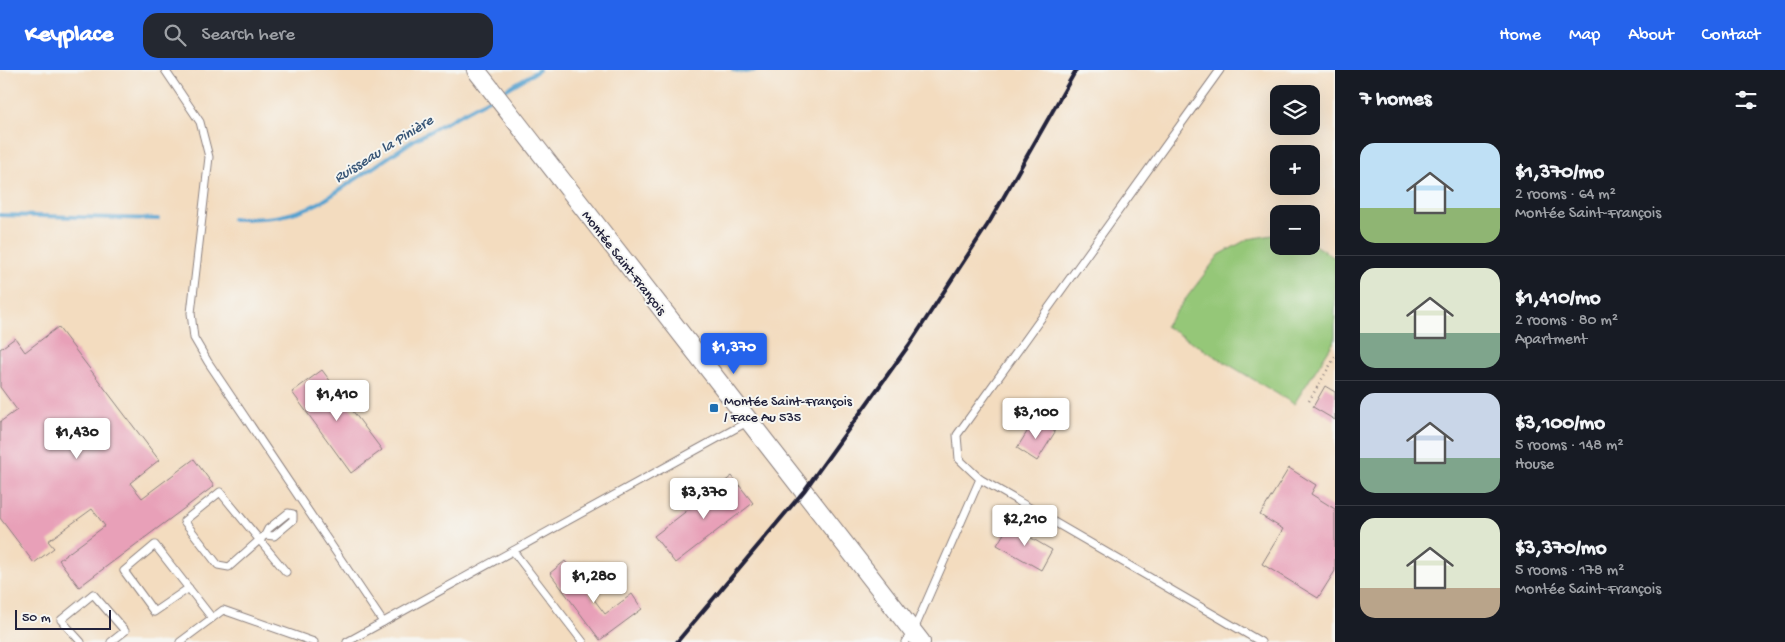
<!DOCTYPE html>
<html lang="en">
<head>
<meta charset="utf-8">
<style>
	:root { --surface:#171b24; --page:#242831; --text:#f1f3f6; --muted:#9ea1a6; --line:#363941; --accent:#2563eb }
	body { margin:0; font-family:"Gochi Hand",sans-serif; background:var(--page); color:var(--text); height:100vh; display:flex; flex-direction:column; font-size:19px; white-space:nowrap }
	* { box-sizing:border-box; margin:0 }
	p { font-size:16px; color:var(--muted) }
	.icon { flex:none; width:28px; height:28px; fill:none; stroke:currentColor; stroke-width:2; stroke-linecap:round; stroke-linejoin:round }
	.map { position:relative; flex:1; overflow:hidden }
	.drawer { display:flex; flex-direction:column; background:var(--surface); width:450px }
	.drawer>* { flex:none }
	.tools { position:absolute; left:1270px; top:15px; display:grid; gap:10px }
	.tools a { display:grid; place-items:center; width:50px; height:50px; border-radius:10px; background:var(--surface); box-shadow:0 5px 20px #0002; font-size:25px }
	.scale { position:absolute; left:15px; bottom:12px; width:96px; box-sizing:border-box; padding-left:5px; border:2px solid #22223b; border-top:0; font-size:14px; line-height:18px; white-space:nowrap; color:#22223b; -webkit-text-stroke:4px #f6f6f2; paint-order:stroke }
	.price { position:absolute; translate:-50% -42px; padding:0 11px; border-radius:5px; background:#fff; color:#222; font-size:16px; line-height:32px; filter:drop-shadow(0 1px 2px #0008) }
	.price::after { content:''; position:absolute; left:50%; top:30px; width:15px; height:11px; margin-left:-8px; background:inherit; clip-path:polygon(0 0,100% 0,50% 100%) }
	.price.selected { background:var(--accent); color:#fff }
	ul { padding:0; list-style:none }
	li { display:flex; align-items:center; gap:15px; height:125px; padding:0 25px }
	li+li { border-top:1px solid var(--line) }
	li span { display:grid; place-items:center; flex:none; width:140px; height:100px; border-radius:15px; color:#555 }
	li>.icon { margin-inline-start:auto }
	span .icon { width:60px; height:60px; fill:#fffc; stroke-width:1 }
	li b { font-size:21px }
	h2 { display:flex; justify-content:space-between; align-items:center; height:60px; padding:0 25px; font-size:21px }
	header { display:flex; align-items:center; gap:30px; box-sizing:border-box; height:70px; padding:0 25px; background:var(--accent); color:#fff }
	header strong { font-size:24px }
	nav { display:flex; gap:28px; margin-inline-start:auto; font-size:18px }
	.search { width:350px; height:45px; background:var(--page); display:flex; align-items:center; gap:12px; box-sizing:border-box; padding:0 18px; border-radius:15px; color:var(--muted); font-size:19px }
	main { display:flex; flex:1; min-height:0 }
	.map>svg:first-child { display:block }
</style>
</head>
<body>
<header>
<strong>Keyplace</strong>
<div class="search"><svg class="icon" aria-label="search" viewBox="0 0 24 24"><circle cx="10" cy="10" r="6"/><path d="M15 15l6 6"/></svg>Search here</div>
<nav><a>Home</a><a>Map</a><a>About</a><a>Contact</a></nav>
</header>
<main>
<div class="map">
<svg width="1335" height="572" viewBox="0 0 1335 572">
	<rect width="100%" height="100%" fill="#f6f6f2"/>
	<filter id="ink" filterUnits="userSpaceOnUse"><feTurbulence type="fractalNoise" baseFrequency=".02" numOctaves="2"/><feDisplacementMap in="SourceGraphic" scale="10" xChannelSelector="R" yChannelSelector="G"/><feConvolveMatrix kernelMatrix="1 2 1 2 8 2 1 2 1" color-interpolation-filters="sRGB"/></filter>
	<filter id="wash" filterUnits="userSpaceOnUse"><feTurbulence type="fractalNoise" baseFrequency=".0096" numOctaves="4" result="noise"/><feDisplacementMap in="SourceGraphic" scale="20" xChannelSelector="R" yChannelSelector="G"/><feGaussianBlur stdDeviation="1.12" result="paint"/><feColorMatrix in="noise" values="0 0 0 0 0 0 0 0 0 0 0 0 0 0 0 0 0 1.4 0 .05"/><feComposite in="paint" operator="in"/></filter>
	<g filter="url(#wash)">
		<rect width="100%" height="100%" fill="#f3dcbf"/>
		<path fill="#95c778" stroke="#5c745a" d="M1279,164V176H1311V173L1335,188V270L1294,334L1165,256L1219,185L1248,169Z"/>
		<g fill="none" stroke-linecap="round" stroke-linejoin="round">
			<g stroke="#57a2cf" stroke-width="4">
				<path d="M733,0L745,2L758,0"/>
				<path d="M500,23L539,0"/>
				<path d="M0,145L158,149"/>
				<path d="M232,149C269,149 289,148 323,131L414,70L492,27"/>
			</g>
		</g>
		<g id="blocks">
			<g fill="#e8a0b8">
				<path d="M58,257L159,390L130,413L142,428L194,389L214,416L79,517L59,490L105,456L92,439L48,471L54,478L34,493L0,448V352L17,340L0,317V279L15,268L25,282Z"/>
				<path d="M322,300L382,380L351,403L292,322Z"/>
				<path d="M1325,316L1335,322V350L1313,337Z"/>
				<path d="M1035,349L1055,362L1037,391L1017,378Z"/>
				<path d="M1289,398L1316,415L1311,424L1335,439V501L1318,528L1262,494L1283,459L1260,445Z"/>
				<path d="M732,406L753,433L675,493L654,466Z"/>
				<path d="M1009,455L1052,480L1041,500L997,475Z"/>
				<path d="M565,491L605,544L632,524L642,539L600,570L550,503Z"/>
			</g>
		</g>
	</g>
	<g filter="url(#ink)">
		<use href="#blocks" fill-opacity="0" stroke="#8a7f7d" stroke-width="1"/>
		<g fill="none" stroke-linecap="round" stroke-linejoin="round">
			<defs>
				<g id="service">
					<path d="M165,0L200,52L209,87L191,243L194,268L208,292L383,552"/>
					<path d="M1220,0L957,365L959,389L980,409L1261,572"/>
					<path d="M288,443L293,444V450L274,466L265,465L268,459Z"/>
					<path d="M265,465L229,497L218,495L184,451L220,422L286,502"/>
					<path d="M513,481L583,572"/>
					<path d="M189,518L154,542L124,501L155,475L212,548"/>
					<path d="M81,572L61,550L93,524L125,561L111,572"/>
					<path d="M180,572L223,540L314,572"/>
					<path d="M347,572L749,351"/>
					<path d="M905,572L913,562L980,409"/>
				</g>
				<path id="tertiary" d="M476,0L921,572"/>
			</defs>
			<use href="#service" stroke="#8a7f7d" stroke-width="9"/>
			<use href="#tertiary" stroke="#8a7f7d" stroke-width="20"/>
			<path stroke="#8a7f7d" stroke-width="2.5" stroke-dasharray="1 4" stroke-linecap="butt" d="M1309,331L1335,287"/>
			<use href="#service" stroke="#fff" stroke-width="7"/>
			<use href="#tertiary" stroke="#fff" stroke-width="18"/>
			<path stroke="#22223b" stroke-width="4" d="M677,572L804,421L909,275L990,151L1076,0"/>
		</g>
	</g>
	<rect fill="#1f6fb2" stroke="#f6f6f2" stroke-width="2" x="709" y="333" width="10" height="10" rx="2.5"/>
	<g text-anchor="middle" stroke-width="4" stroke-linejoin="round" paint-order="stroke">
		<g font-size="14" fill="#22223b" stroke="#f6f6f2">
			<text transform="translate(625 192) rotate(52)" y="5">Montée Saint-François</text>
		</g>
		<g font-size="14" fill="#22223b" stroke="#f6f6f2" text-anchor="start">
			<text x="724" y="335">Montée Saint-François<tspan x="724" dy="16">/ Face Au 535</tspan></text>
		</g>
		<g font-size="15" font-style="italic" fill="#375576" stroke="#f6f6f2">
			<text transform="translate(383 78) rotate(-32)" y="5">Ruisseau la Pinière</text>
		</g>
	</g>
</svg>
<div class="tools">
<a><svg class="icon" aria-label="layers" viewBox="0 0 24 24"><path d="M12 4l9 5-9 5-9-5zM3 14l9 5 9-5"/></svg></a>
<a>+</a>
<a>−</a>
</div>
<div class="scale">50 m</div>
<b class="price selected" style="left:734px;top:305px">$1,370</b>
<b class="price" style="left:337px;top:352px">$1,410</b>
<b class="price" style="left:1036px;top:370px">$3,100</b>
<b class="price" style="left:77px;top:390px">$1,430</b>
<b class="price" style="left:704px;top:450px">$3,370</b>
<b class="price" style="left:1025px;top:477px">$2,210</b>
<b class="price" style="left:594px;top:534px">$1,280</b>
</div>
<section class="drawer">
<h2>7 homes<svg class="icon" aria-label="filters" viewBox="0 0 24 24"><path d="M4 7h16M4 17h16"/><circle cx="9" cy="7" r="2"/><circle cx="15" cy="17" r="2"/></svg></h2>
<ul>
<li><span style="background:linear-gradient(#bfe0f5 65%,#8fb573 0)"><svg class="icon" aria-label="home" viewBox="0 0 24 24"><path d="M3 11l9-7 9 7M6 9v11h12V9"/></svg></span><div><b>$1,370/mo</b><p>2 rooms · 64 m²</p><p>Montée Saint-François</p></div></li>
<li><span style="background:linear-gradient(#dfe7d0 65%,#7fa58c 0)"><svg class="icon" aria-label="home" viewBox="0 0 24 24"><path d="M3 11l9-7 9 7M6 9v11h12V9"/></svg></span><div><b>$1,410/mo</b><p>2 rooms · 80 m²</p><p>Apartment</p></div></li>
<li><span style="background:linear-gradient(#c9d6e8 65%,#7fa58c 0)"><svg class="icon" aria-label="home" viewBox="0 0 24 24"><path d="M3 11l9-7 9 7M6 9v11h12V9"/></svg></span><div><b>$3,100/mo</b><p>5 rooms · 148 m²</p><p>House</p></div></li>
<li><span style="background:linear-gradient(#dfe7d0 70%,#b9a48a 0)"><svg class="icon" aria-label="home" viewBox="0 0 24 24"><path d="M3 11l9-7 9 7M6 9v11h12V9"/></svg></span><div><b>$3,370/mo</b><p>5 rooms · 178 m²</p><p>Montée Saint-François</p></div></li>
</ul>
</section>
</main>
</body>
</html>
